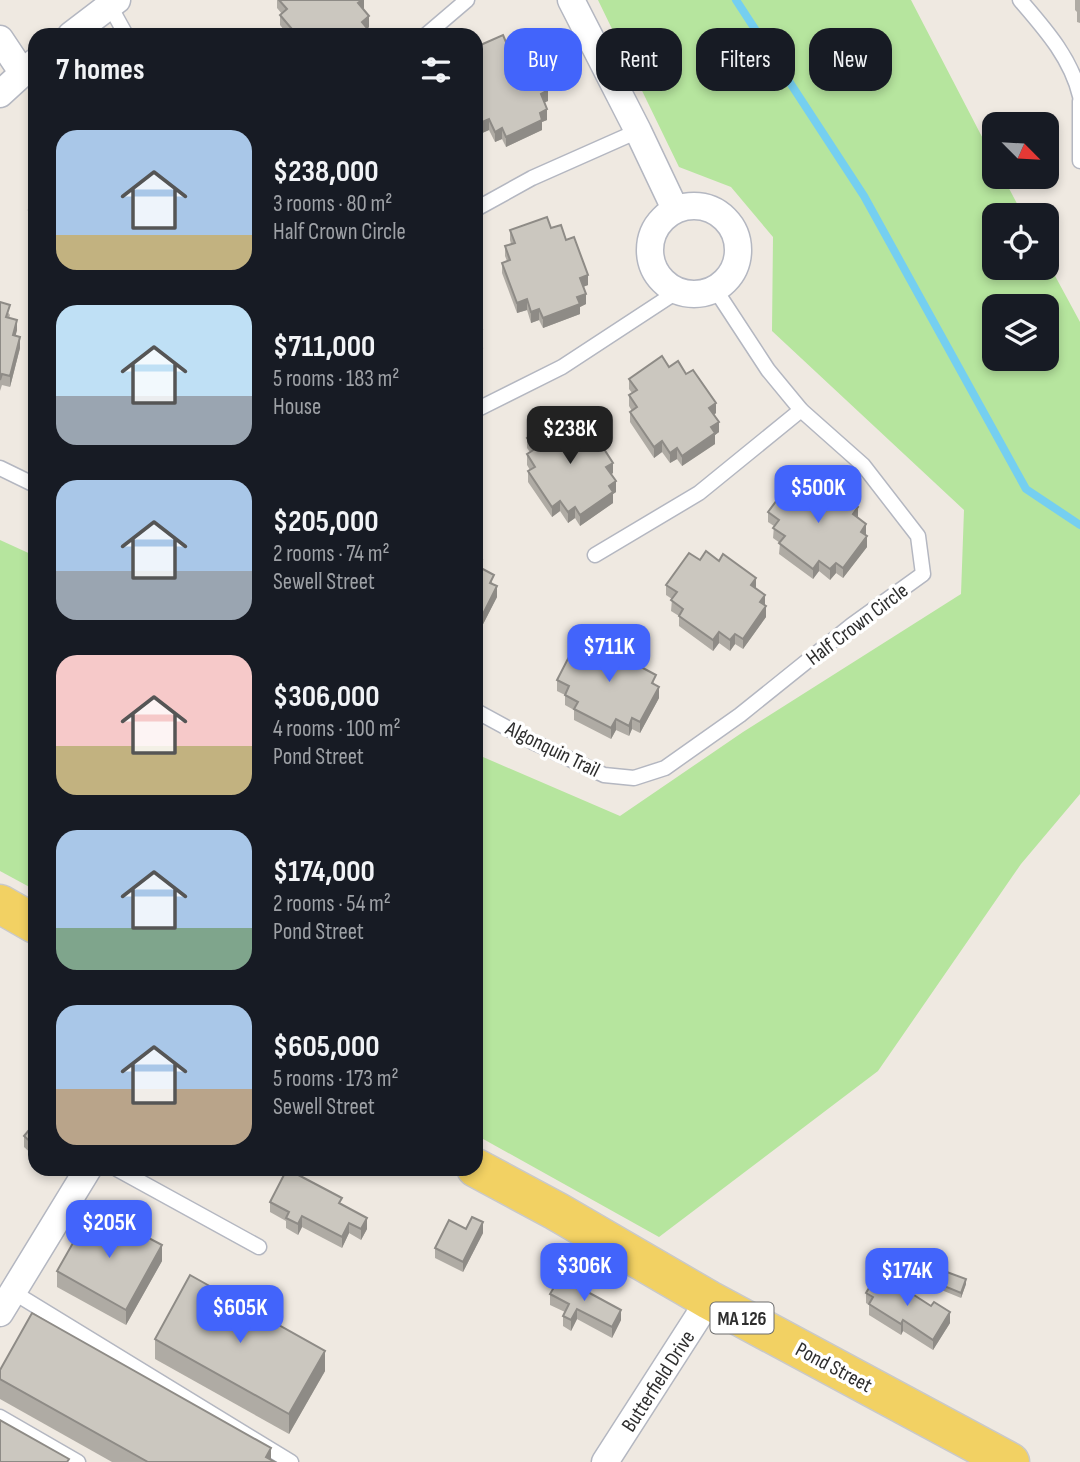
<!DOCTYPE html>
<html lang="en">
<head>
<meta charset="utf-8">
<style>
	:root { --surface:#171b24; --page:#20242c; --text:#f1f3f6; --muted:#9ea1a6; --accent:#4264fb }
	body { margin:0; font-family:"Sofia Sans Condensed",sans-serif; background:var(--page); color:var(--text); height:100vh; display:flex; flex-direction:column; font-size:26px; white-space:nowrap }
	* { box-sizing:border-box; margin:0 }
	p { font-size:23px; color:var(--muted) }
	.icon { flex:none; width:38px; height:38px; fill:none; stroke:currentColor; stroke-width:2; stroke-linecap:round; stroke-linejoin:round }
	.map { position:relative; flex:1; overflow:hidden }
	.drawer { position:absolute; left:28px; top:28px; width:455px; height:1148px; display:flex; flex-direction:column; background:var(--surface); border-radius:21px; box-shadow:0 4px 10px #0003 }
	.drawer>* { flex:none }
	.top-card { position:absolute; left:504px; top:28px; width:471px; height:63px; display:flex; gap:14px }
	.needle { width:46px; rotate:114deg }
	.buttons { position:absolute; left:982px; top:112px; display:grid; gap:14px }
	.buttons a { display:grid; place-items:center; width:77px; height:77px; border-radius:14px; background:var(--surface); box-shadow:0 4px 10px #0003; font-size:35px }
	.price { position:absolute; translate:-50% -60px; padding:0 16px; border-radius:14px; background:var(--accent); color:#fff; font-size:23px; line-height:46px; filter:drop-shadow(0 2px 4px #0008) }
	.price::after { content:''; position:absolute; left:50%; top:42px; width:21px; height:16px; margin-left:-10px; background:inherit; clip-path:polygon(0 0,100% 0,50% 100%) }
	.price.active { background:#222; color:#fff }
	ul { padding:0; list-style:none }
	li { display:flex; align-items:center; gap:21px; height:175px; padding:0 28px }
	li span { display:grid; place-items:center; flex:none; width:196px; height:140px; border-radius:21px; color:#555 }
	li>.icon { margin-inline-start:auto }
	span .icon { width:84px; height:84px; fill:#fffc; stroke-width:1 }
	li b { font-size:30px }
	h2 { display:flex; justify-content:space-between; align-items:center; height:84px; padding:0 28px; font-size:30px }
	.tag { padding:0 24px; border-radius:21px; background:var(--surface); box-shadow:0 4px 10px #0003; font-size:24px; line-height:63px }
	.tag.active { background:var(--accent); color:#fff }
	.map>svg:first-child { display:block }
</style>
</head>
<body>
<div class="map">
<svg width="1080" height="1462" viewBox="0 0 1080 1462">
	<rect width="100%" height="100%" fill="#efe9e1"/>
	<g fill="#b6e59e" fill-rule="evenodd">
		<path d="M598,0H911L994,160V177H1003L1023,215H994V268H1046L1047,261L1080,322V794L1021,864L878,1071L659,1237L476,1135V754L620,816L743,732L961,594L964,510L772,331L773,237L731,187L679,167ZM994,306H1046V359H994Z"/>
		<path d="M0,540L35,556V890L0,871Z"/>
	</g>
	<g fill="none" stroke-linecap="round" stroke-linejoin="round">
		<path stroke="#75cff0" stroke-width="8" d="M736,0L864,196L1026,489L1080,525"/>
		<defs>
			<g id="service">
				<path d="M1020,0C1045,29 1071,58 1080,96"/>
				<path d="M110,6L126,35"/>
				<path d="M426,35L467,0"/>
				<path d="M1080,101V161"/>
				<path d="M476,209L532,178L638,131"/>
				<path d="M476,410L562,367L678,291"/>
				<path d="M0,468L35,485"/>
				<path d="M595,555L699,493L801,410"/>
				<path d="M476,711L533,742L604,775L634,778L665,768L740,715L852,625L923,574L918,536L863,465L801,410L768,370L715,289"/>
				<path d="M117,1169L259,1247"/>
				<path d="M13,1292L291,1462"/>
				<path d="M0,1417L78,1462"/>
			</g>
			<g id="minor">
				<path d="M571,0L638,131L675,209"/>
				<path d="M71,35L117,0"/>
				<path d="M0,39L22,72"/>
				<path d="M0,94L35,62"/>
				<circle cx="694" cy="250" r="44"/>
				<path d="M0,1313L88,1169"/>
				<path d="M605,1462L709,1300"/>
			</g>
			<g id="primary">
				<path d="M0,904L35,924"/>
				<path d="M476,1168L556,1211L709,1300L1010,1462"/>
			</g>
		</defs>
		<use href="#service" stroke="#b4b7c1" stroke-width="17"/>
		<use href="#minor" stroke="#b4b7c1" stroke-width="29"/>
		<use href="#primary" stroke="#c9c9c9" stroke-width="41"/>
		<use href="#service" stroke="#fff" stroke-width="14"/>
		<use href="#minor" stroke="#fff" stroke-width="26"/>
		<use href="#primary" stroke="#f2d163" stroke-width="38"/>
	</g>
	<g fill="#afaba4">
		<path d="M277,0H364V8L363,9L369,27L367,29V35H288L280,25V15L282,14L277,8Z"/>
		<path d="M1075,0H1080V23L1077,22V12L1075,10Z"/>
		<path d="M476,47H508L524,57L548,101L544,102L547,120L542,122V130L506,147L502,139L495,142L489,130L480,134L476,126Z"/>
		<path d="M35,179V227L29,221L30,198L35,193L33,191V181Z"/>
		<path d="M551,228L566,240L588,285L583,287L586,304L580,307V314L543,328L539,320L531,323L527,310L517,313L502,273V263L507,261L505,256V246L511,244L510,240V230Z"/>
		<path d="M0,302L10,315L9,318L17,330L15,336L20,348L10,387L2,385L0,391Z"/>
		<path d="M669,367L716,413L714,415L719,432L715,435V444L682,466L677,459L670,463L662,452L654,458L630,422V412L632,411L629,406V395L632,393L629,389V379Z"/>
		<path d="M567,426L613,473L611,474L616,492L613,494V503L580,526L575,518L568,523L560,511L552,517L528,482V471L530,470L527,465V454L530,452L527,448V438Z"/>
		<path d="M802,488L858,518L866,535L867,547L843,578L836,573L830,580L819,571L813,579L779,554L780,543L773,538L774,526L768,522V512Z"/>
		<path d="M476,557L482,569L494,585L497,597L479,632L476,631Z"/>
		<path d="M700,560L756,588L765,606L766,617L743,649L735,644L730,651L719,643L713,651L679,626V616L671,611L672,599L666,595V585Z"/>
		<path d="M587,651L645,670L656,686L659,698L640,733L632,729L629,736L616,730L611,739L574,720V710L565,705V695L557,691V680Z"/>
		<path d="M35,1123V1157L24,1147V1136Z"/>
		<path d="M270,1202L342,1205L367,1229L361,1240L349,1233L342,1248L302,1227L298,1235L286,1228V1221L270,1212Z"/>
		<path d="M110,1225L143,1243L162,1261L126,1325L57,1287V1271Z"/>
		<path d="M466,1229L483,1233L463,1272L435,1258V1248Z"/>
		<path d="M939,1284H966L961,1298L939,1289Z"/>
		<path d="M866,1293L950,1323L933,1350L903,1331L901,1335L869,1315V1305L866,1303Z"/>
		<path d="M550,1294L621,1320L612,1338L577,1319L571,1331L563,1326V1316L565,1312L550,1305Z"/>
		<path d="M155,1339L325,1371L289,1434L155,1359Z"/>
		<path d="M0,1370L271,1460L275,1462H112L0,1399Z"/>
	</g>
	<g fill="#8e8b86">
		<path d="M362,0H364V8L358,14V3Z"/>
		<path d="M369,16V27L367,29V35H358L362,22Z"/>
		<path d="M548,90V101L541,104V94Z"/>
		<path d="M547,109V120L542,122V130L506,147V137L540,113Z"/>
		<path d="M489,119V130L480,134V123Z"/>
		<path d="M502,128V139L495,142V132Z"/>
		<path d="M588,275V285L580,288V278Z"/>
		<path d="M586,294V304L580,307V314L543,328V318L577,297Z"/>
		<path d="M527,299V310L517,313V303Z"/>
		<path d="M539,309V320L531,323V312Z"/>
		<path d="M17,320V330L13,346V335Z"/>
		<path d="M482,329V340L476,343V332Z"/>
		<path d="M20,337V348L10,387V376Z"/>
		<path d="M482,348V359L478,361V370H476V352Z"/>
		<path d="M716,403V413L709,418V408Z"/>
		<path d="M719,422V432L715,435V444L682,466V456L711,427Z"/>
		<path d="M662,441V452L654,458V447Z"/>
		<path d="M677,448V459L670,463V453Z"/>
		<path d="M613,463V473L606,478V467Z"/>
		<path d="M616,481V492L613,494V503L580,526V515L609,486Z"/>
		<path d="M560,501V511L552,517V507Z"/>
		<path d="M575,507V518L568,523V512Z"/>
		<path d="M858,507V518L853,514Z"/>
		<path d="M866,524V535L861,542V532Z"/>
		<path d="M867,536V547L843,578V568Z"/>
		<path d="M819,561V571L813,579V569Z"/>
		<path d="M836,563V573L830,580V569Z"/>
		<path d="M756,578V589L751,585Z"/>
		<path d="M497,586V597L479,632V622Z"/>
		<path d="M765,595V605L760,602Z"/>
		<path d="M766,606V617L743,649V639Z"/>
		<path d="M719,632V643L713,651V640Z"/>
		<path d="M735,634V644L730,651V640Z"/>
		<path d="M659,687V698L640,733V722Z"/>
		<path d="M632,718V729L629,736V726Z"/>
		<path d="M616,719V730L611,739V728Z"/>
		<path d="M302,1216V1227L298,1235V1224Z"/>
		<path d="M367,1218V1229L361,1240V1229Z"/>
		<path d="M483,1222V1233L463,1272V1262Z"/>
		<path d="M349,1223V1233L342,1248V1237Z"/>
		<path d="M162,1245V1261L126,1325V1310Z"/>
		<path d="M966,1279V1284L961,1298V1293Z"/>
		<path d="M577,1309V1319L571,1331V1320Z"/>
		<path d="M621,1310V1320L612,1338V1327Z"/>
		<path d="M950,1312V1323L933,1350V1340Z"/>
		<path d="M903,1320V1331L901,1335V1324Z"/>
		<path d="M325,1351V1371L289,1434V1414Z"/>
		<path d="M271,1448V1462L266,1457Z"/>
	</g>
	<g fill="#cbc7bf" stroke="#8e8b86" stroke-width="2">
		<path d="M279,0H362L358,3L369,16L362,22L367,28L358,35H297L280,15L287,9Z"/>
		<path d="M503,35L508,47L518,42L524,57L531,54L548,90L541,94L547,109L540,113L542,120L506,137L502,128L495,132L489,119L480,123L476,115V47Z"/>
		<path d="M35,193V203L30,198Z"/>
		<path d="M35,205V216L29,210Z"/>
		<path d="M547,217L551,228L561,225L566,240L574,237L588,275L580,278L586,294L577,297L580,304L543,318L539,309L531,312L527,299L517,303L502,263L510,260L505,246L515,243L510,230Z"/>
		<path d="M0,302L10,305L6,317L17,320L13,335L20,337L10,376L2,374L0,380Z"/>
		<path d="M476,316L482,329L476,332Z"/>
		<path d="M476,335L482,348L476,352Z"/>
		<path d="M662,356L669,367L678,361L686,374L693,370L716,403L709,408L719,422L711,427L715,433L682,456L677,448L670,453L662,441L654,447L630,412L637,407L629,395L637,390L629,379Z"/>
		<path d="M560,416L567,426L575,420L585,434L591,429L613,463L606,467L616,481L609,486L613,492L580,515L575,507L568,512L560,501L552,507L528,471L535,467L527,454L535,449L527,438Z"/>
		<path d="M792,480L802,488L809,480L821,489L826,483L858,507L853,514L866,524L861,532L867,536L843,568L836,563L830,569L819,561L813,569L779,543L785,536L773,528L779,520L768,512Z"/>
		<path d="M706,551L719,561L723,554L756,578L751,585L765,595L760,602L766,606L743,639L735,634L730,640L719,632L713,640L679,616L683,609L671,600L677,592L666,585L689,553L700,560Z"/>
		<path d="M476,557L482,560L479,567L494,575L490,583L497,586L479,622L476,620Z"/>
		<path d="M591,642L606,649L609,642L645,660L641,667L656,675L652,683L659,687L640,722L632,718L629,726L616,719L611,728L574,709L578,702L565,695L569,686L557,680L575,645L587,651Z"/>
		<path d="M35,1123V1146L24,1136Z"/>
		<path d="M287,1169L342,1198L339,1203L367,1218L361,1229L349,1223L342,1237L302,1216L298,1224L286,1218L289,1212L270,1202Z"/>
		<path d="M94,1206L110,1215L106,1222L143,1243L147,1237L162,1245L126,1310L57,1271Z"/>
		<path d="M472,1217L483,1222L463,1262L435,1248L449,1220L466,1229Z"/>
		<path d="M944,1271L966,1279L961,1293L939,1284Z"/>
		<path d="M190,1275L325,1351L289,1414L155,1339Z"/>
		<path d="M560,1277L621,1310L612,1327L577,1309L571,1320L563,1316L569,1304L550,1294Z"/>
		<path d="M875,1278L886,1285L889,1279L931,1306L934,1302L950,1312L933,1340L903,1320L901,1324L869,1304L873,1297L866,1293Z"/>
		<path d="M32,1313L271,1448L266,1457L275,1462H148L0,1379V1370Z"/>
		<path d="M0,1420L69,1459L67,1462H0Z"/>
	</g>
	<g text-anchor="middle" stroke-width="7" stroke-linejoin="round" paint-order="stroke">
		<rect fill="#fff" stroke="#6d6d6d" stroke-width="2" x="710.5" y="1302.5" width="63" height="31" rx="5"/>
		<g font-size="19" font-weight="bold" fill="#2e2e2e">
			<text x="742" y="1325">MA 126</text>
		</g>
		<g font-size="21" fill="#2e2e2e" stroke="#fff">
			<text transform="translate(857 624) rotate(-37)" y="7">Half Crown Circle</text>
			<text transform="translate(553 749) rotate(26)" y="7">Algonquin Trail</text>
			<text transform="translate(834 1367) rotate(28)" y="7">Pond Street</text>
			<text transform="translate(658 1381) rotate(-57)" y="7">Butterfield Drive</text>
		</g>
	</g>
</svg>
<div class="buttons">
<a><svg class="needle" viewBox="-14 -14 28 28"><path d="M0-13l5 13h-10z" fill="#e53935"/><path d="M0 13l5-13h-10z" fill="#9ea1a6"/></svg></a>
<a><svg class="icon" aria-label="locate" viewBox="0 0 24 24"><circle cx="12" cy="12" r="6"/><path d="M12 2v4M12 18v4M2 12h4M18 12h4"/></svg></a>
<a><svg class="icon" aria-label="layers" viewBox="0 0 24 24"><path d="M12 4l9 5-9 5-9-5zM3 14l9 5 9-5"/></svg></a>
</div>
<b class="price active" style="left:570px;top:466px">$238K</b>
<b class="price" style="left:818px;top:525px">$500K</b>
<b class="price" style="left:609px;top:684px">$711K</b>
<b class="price" style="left:109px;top:1260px">$205K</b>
<b class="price" style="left:584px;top:1303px">$306K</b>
<b class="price" style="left:907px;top:1308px">$174K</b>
<b class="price" style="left:240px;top:1345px">$605K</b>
<div class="top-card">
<a class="tag active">Buy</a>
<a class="tag">Rent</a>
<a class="tag">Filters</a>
<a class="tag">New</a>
</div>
<section class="drawer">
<h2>7 homes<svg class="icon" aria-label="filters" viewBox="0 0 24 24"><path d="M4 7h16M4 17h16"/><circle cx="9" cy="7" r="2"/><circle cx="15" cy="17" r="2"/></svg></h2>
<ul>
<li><span style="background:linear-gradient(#a9c7e8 75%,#c2b280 0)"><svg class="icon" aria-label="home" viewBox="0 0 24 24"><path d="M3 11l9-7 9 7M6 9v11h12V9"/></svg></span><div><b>$238,000</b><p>3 rooms · 80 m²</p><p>Half Crown Circle</p></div></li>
<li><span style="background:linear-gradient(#bfe0f5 65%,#9aa5b1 0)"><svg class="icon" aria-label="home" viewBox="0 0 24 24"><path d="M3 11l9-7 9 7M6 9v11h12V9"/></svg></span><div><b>$711,000</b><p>5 rooms · 183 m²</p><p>House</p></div></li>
<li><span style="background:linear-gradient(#a9c7e8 65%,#9aa5b1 0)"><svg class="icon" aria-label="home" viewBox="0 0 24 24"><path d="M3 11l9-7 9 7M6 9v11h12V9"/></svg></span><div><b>$205,000</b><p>2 rooms · 74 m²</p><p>Sewell Street</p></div></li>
<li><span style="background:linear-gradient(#f6c9c9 65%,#c2b280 0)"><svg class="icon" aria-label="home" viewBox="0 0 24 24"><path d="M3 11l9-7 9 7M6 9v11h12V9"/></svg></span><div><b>$306,000</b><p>4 rooms · 100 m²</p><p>Pond Street</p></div></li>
<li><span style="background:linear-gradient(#a9c7e8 70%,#7fa58c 0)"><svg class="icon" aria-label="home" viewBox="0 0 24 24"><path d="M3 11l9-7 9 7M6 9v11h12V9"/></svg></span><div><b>$174,000</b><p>2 rooms · 54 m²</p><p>Pond Street</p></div></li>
<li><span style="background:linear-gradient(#a9c7e8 60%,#b9a48a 0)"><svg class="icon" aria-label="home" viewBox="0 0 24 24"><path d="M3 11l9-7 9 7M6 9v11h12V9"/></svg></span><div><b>$605,000</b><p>5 rooms · 173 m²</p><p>Sewell Street</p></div></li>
</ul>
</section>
</div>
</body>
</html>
